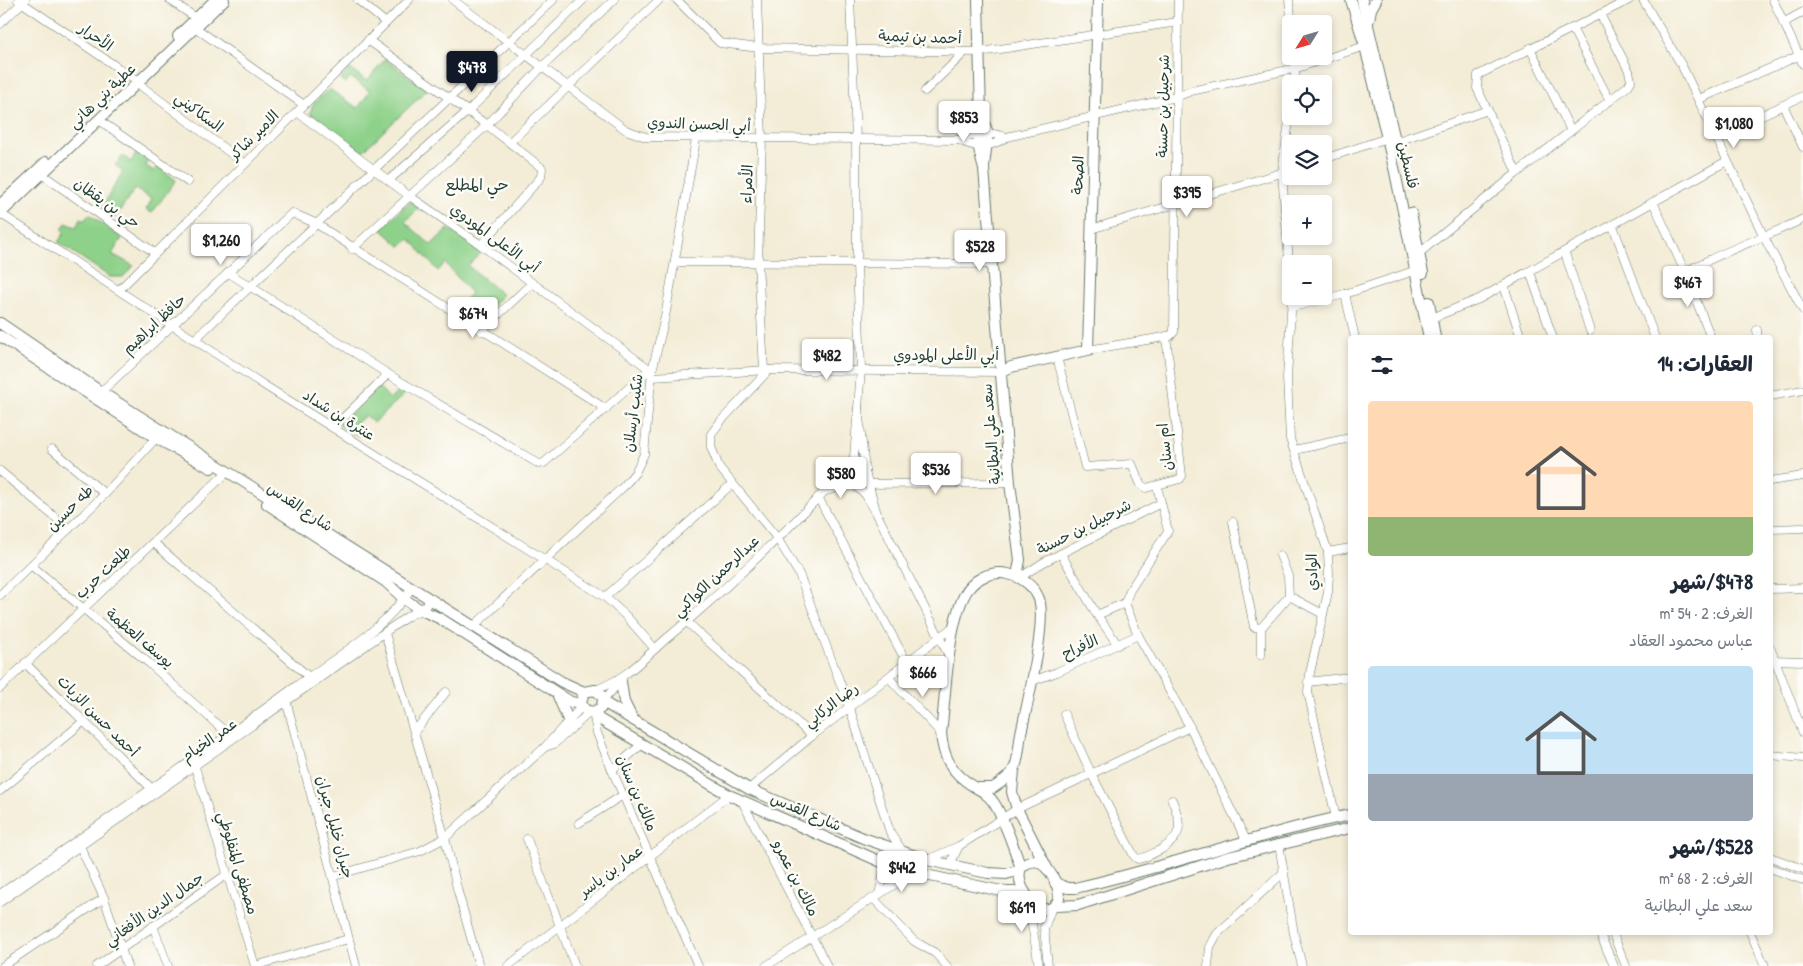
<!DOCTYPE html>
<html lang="ar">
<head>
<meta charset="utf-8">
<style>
	:root { --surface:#fff; --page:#f2f2f3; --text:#1f2937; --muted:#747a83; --accent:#111827 }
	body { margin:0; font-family:"Patrick Hand","Playpen Sans Arabic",sans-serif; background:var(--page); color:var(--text); direction:rtl; height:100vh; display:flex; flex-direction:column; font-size:19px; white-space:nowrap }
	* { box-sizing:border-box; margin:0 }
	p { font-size:16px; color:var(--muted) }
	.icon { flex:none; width:28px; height:28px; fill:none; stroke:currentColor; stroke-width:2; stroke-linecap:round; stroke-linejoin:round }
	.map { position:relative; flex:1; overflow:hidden; direction:ltr }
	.sheet { position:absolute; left:1348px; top:335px; width:425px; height:600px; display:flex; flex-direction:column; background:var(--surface); border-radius:5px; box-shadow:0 2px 8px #0003; direction:rtl }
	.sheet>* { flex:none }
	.needle { width:32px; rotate:233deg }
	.controls { position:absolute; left:1282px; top:15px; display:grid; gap:10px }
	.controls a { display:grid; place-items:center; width:50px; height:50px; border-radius:5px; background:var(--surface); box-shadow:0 2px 8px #0003; font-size:25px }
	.price { position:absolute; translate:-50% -42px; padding:0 11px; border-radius:5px; background:#fff; color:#222; font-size:16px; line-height:32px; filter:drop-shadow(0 1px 2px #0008) }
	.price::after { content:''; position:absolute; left:50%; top:30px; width:15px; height:11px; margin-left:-8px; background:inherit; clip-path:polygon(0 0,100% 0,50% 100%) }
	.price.on { background:var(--accent); color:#fff }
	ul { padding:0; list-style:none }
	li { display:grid; align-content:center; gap:10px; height:265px; padding:0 20px }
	li span { display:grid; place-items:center; height:155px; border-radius:5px; color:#555 }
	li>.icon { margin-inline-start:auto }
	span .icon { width:90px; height:90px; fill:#fffc; stroke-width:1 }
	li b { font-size:21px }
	h2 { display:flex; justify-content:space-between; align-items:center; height:60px; padding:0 20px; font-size:21px }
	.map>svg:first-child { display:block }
</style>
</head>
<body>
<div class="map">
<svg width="1803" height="966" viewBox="0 0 1803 966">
	<rect width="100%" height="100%" fill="#fdfcf7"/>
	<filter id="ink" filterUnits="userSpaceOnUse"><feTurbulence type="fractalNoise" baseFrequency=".02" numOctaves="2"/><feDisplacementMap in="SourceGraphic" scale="10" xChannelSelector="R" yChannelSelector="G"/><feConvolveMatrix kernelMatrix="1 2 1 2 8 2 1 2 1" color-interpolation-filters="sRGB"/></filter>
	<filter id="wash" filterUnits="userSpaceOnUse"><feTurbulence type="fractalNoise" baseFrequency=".0096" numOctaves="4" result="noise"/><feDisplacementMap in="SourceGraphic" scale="20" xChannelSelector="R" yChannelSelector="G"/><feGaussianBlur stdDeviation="1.12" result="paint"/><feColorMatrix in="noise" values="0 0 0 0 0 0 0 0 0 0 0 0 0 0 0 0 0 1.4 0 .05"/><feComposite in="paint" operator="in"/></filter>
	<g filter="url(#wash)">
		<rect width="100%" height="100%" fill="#f3ecd6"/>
		<g fill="#8ed18a" stroke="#56875f">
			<path d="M385,59L427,90L362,152L310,113L314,103L329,89L358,108L370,91L350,77L346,83L341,80L349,68L367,81Z"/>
			<path d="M137,152L149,160L146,166L154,171L157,166L176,180L152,213L146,210L152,199L135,189L115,218L101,209L123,171L115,165L123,156L131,162Z"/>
			<path d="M410,201L419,208L405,222L431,245L448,229L483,251L468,266L503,295L476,321L457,308L471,293L445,263L438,271L410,239L400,246L381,229Z"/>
			<path d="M89,214L122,238L112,254L134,266L123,277H110L58,242L65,232L62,230L66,223L76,227L81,218L85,220Z"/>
			<path d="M390,379L409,390L373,423L366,415L354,425L363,432L358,436L339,425L379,387L390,399L400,390Z"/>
		</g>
	</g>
	<g filter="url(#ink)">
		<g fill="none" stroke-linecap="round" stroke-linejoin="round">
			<defs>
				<g id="minor">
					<path d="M18,0L133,78"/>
					<path d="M170,0L196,18"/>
					<path d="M358,0L386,23"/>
					<path d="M453,0L626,130L646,137L959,140C976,149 990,148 1007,137L1176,97L1191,91L1297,68L1365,46"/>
					<path d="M677,0L720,43L759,48L980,52L1178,22"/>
					<path d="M757,0L762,139L758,263L764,370"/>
					<path d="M850,0L856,139L857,264L861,369L858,408"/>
					<path d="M1289,0L1292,24"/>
					<path d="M1643,0L1682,66L1767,243L1803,310"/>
					<path d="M1773,0L1803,64"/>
					<path d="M1783,23L1803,12"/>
					<path d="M0,24L25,0"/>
					<path d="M196,28L304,105"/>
					<path d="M1572,28L1610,101"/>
					<path d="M368,40L487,125L542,168L541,177L481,245"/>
					<path d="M1530,48L1571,131"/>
					<path d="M137,83L245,164"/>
					<path d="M1295,84V56"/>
					<path d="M925,91L965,52"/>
					<path d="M1699,99L1803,54"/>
					<path d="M1783,105L1803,147"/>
					<path d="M1291,106L1282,173L1291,286"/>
					<path d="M297,112L408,195L481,245L652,371"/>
					<path d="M99,120L188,182"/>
					<path d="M1717,136L1803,96"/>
					<path d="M959,140C975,131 989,132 1007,137"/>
					<path d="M510,142L659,0"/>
					<path d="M1395,142L1488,110"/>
					<path d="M1324,159L1387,138"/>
					<path d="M1517,173L1628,86L1631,81L1629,71L1600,14"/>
					<path d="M43,175L155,253"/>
					<path d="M389,180L468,111L583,0"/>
					<path d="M1653,202L1685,272C1723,251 1764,238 1803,219"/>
					<path d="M1,214L267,387L605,597L626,616L655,649"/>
					<path d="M1613,226L1655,338"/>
					<path d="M1091,229L1291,170"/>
					<path d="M352,249L487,125L543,66L614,0"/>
					<path d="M1565,253L1590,331"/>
					<path d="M1417,255L1517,173L1477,88L1478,75L1629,0"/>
					<path d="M675,262L992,264"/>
					<path d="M1530,272L1553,338"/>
					<path d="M1685,272L1711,338"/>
					<path d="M229,273L388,374L539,464L544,463L650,369"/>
					<path d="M1504,286L1521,338"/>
					<path d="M119,290L409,0"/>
					<path d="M1345,294L1355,338"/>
					<path d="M1292,296L1287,378L1290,439L1328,552L1329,574L1328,592L1310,673L1308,692L1336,818"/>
					<path d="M1293,307L1345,294L1420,269"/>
					<path d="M1432,318L1479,299L1727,161"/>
					<path d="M1757,330L1758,338"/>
					<path d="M481,331L532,283"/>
					<path d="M195,339L553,0"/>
					<path d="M1088,350L1170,336L1174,332L1178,0"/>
					<path d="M1057,357L1085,467L1132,464L1141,485L1146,488L1180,479L1182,476L1166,336"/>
					<path d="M769,370L721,421L711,434V447L719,467L777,538L799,574L850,709L890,832L903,852"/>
					<path d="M652,377L769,370L1001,372"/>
					<path d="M101,392L292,213L315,223L606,409"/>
					<path d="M1770,396L1803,390"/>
					<path d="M334,427L388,374"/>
					<path d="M52,449L105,494"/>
					<path d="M1294,450L1350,438"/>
					<circle cx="855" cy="474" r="10"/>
					<path d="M849,465L854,457L858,408L865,470"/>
					<path d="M0,471L69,529"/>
					<path d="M1770,481L1803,476"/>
					<path d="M860,484L1010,483"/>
					<path d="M854,485L865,494L877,514L865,472"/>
					<path d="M1157,486L1168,531L1130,590L1125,603L1138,635L1190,727L1246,840"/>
					<path d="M826,491L853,484"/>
					<path d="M818,497L907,663"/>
					<path d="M877,514L949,656"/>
					<path d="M1233,522L1254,627L1261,628"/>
					<path d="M1770,529L1803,528"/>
					<path d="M154,543L309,677"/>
					<path d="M1328,552L1350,548"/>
					<path d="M1061,554L1097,615L1118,645"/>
					<path d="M1280,555L1288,576L1289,596L1323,614"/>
					<path d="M32,566L150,664L229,735"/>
					<path d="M1019,578L1044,562L1161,503"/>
					<path d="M1770,589L1803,588"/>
					<path d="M0,595L105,494L156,438"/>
					<path d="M605,597L732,484"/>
					<path d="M1097,615L1125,603"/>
					<path d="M687,622L812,736"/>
					<path d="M475,625L623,487L635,473L644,454L652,371L665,317L696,139"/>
					<path d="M1770,647L1803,733"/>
					<path d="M1261,655V628L1289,596"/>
					<path d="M1770,660L1803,661"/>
					<path d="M25,663L152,789"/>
					<path d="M889,678L941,733"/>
					<path d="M1032,681L1057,672L1138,635"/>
					<path d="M1308,682L1350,677"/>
					<path d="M0,688L224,475"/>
					<path d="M595,690C626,679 642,660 666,639C730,586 790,528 847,468"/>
					<path d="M286,700L356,966"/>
					<path d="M603,701L622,679"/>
					<path d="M593,712L597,733L612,770L698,966"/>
					<path d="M1064,714L1091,773L1134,856L1138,859C1146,858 1153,853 1160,850C1184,836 1182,824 1172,800"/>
					<path d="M415,731L446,692"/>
					<path d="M545,747L554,744L590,712"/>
					<path d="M1770,755L1803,758"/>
					<path d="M195,767L255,966"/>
					<path d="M612,770L641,745"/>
					<path d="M749,789L812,736L954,626"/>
					<path d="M0,791L84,721"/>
					<path d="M742,801L827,966"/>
					<path d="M579,823L623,795"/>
					<path d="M527,839L575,966"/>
					<path d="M78,842L104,898L127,966"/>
					<path d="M1279,844L1294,934L1302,966"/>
					<path d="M959,846L1017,809L1190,727"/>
					<path d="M1770,857L1803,869"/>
					<path d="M927,860L959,846L953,858L952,866"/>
					<path d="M1770,868L1803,880"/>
					<path d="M334,876L420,851L445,838L385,633"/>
					<path d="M0,894C98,825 198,758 295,687C336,657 385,630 412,587"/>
					<path d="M879,894L886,864"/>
					<path d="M1027,896L1039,966"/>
					<path d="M873,898L914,941L935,953L947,966"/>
					<path d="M0,902L408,616L421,610L432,599"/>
					<path d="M153,926L168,966"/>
					<path d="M1599,932L1614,966"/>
					<path d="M1612,932L1626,966"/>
					<path d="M1750,932L1765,966"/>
					<path d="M3,966L104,898"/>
					<path d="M97,966L226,875"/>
					<path d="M255,966L348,939"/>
					<path d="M479,966L458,892L445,838L545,747L582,706"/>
					<path d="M508,966L729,795"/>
					<path d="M766,966L900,881L916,873"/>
					<path d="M1048,966L1044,928L1052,907"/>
					<path d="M1208,966L1210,947L1217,934L1284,872"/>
				</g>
				<g id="major">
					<path d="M978,0L981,116C976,136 978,149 984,169L1010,483L1020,560L1017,576"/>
					<path d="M1351,0L1365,46L1395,172L1429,338"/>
					<path d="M1362,0L1394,136"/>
					<path d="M1369,20L1371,9L1376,0"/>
					<path d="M178,36L215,0"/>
					<path d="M981,116L988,133L984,166"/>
					<path d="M0,205L46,162"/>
					<path d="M1411,213L1423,273"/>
					<path d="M0,214L224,0"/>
					<path d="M1429,302L1435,337"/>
					<path d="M0,323L101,392L562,682L584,692L595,690L602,696L603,701L601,708L593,712L585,710L581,703L584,692"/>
					<path d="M0,336L156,438L211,468"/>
					<path d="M1001,372L1011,367L1088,350L1098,0"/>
					<path d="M267,504L386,582L404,599L421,610L441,619L571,702L581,704"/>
					<path d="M621,682L624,702L632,718"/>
					<path d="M558,696L569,722"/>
					<path d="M603,702L749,789L863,838L927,860L988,873L1006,874L1020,870"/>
					<path d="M595,712L599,719L729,795L886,864L916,873L1006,892H1025"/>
					<path d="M1014,770L1012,792L1017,809L1047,868"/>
					<path d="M976,788H993C1001,783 1011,776 1015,767C1019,757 1019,744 1021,733C1027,705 1047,623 1039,599C1034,586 1022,577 1008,574C991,570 972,579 964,596C947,630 946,694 941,733C943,758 952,773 973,786C982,791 989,795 994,803C1006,822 1013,847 1021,868"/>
					<path d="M1036,861C1049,866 1059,884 1059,898C1048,929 1012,889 1021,868L1027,863Z"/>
					<path d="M1055,883L1068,888H1075C1168,867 1257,834 1350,815"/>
					<path d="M1055,906L1078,905L1228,857L1350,828"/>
				</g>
			</defs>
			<use href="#minor" stroke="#697a6d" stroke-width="9"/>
			<use href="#major" stroke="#697a6d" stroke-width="12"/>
			<use href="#minor" stroke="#fff" stroke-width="8"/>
			<use href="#major" stroke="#fff" stroke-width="10"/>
		</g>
	</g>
	<g text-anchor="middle" stroke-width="5" stroke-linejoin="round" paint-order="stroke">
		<g font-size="15" fill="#1f3d34" stroke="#fdfcf7">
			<text transform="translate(96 37) rotate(35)" y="5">الأحرار</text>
			<text transform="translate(920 37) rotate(2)" y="5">أحمد بن تيمية</text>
			<text transform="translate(102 96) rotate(-44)" y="5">عطية بني هاني</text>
			<text transform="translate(1163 106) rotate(-89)" y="5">شرحبيل بن حسنة</text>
			<text transform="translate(199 112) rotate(37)" y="5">السكاكيني</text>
			<text transform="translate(699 124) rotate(2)" y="5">أبي الحسن الندوي</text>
			<text transform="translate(254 135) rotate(-45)" y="5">الامير شاكر</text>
			<text transform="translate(1408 165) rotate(77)" y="5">فلسطين</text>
			<text transform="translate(1078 175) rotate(-88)" y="5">الصحة</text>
			<text transform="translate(747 184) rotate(-88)" y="5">الأمراء</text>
			<text transform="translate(107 203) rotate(35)" y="5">حي بن يقظان</text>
			<text transform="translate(495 238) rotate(36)" y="5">أبي الأعلى المودوي</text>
			<text transform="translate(154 324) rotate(-43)" y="5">حافظ ابراهيم</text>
			<text x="946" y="360">أبي الأعلى المودوي</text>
			<text transform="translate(633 413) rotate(-83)" y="5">شكيب أرسلان</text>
			<text transform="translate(339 415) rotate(32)" y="5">عنترة بن شداد</text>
			<text transform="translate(991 434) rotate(-95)" y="5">سعد علي البطانية</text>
			<text transform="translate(1165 447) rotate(-96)" y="5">ام سنان</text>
			<text transform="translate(300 507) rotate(34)" y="5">شارع القدس</text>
			<text transform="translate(70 508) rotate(-45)" y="5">طه حسين</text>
			<text transform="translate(1084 527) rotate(-27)" y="5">شرحبيل بن حسنة</text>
			<text transform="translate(103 572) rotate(-43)" y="5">طلعت حرب</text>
			<text transform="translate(1312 572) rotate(-91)" y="5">الوادي</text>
			<text transform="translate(716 576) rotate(-43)" y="5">عبدالرحمن الكواكبي</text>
			<text transform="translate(140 638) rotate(40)" y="5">يوسف العظمة</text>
			<text transform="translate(1080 647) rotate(-24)" y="5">الأفراح</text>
			<text transform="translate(831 705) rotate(-37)" y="5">رضا الركابي</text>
			<text transform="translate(98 716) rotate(45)" y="5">أحمد حسن الزيات</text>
			<text transform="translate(209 740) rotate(-35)" y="5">عمر الخيام</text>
			<text transform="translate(637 793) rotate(67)" y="5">مالك بن سنان</text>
			<text transform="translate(806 812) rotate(23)" y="5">شارع القدس</text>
			<text transform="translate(335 827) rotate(75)" y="5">جبران خليل جبران</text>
			<text transform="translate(238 863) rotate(73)" y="5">مصطفى المنفلوطي</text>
			<text transform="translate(611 871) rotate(-37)" y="5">عمار بن ياسر</text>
			<text transform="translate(796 878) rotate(63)" y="5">مالك بن عمرو</text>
			<text transform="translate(154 909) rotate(-35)" y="5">جمال الدين الأفغاني</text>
		</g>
		<g font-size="16" fill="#1f3d34" stroke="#fdfcf7">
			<text x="477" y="190">حي المطلع</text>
		</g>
	</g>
</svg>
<div class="controls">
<a><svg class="needle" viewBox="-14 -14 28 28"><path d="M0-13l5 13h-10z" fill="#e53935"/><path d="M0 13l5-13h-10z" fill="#747a83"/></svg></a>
<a><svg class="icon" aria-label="locate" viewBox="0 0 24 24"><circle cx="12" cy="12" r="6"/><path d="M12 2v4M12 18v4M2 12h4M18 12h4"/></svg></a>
<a><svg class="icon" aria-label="layers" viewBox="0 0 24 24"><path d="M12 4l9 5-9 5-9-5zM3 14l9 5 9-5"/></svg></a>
<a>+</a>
<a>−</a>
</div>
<b class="price on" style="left:472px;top:93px">$478</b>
<b class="price" style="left:964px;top:143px">$853</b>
<b class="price" style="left:1734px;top:149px">$1,080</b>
<b class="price" style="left:1187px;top:218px">$395</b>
<b class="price" style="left:221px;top:266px">$1,260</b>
<b class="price" style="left:980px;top:272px">$528</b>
<b class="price" style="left:1688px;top:308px">$467</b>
<b class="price" style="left:473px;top:339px">$674</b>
<b class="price" style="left:827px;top:381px">$482</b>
<b class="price" style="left:936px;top:495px">$536</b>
<b class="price" style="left:841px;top:499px">$580</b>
<b class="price" style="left:923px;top:698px">$666</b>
<b class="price" style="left:902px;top:893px">$442</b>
<b class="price" style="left:1022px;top:933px">$619</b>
<section class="sheet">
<h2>العقارات: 14<svg class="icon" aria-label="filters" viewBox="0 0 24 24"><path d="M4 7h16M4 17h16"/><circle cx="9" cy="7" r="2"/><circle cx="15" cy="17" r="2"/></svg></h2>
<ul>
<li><span style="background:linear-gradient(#ffd9b3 75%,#8fb573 0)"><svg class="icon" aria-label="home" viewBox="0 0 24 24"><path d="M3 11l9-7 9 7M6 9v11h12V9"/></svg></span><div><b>$478/شهر</b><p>الغرف: 2 · 54 m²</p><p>عباس محمود العقاد</p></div></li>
<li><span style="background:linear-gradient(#bfe0f5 70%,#9aa5b1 0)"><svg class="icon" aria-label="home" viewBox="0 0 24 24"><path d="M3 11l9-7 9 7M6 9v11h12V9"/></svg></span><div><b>$528/شهر</b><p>الغرف: 2 · 68 m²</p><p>سعد علي البطانية</p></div></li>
</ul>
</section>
</div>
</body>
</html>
